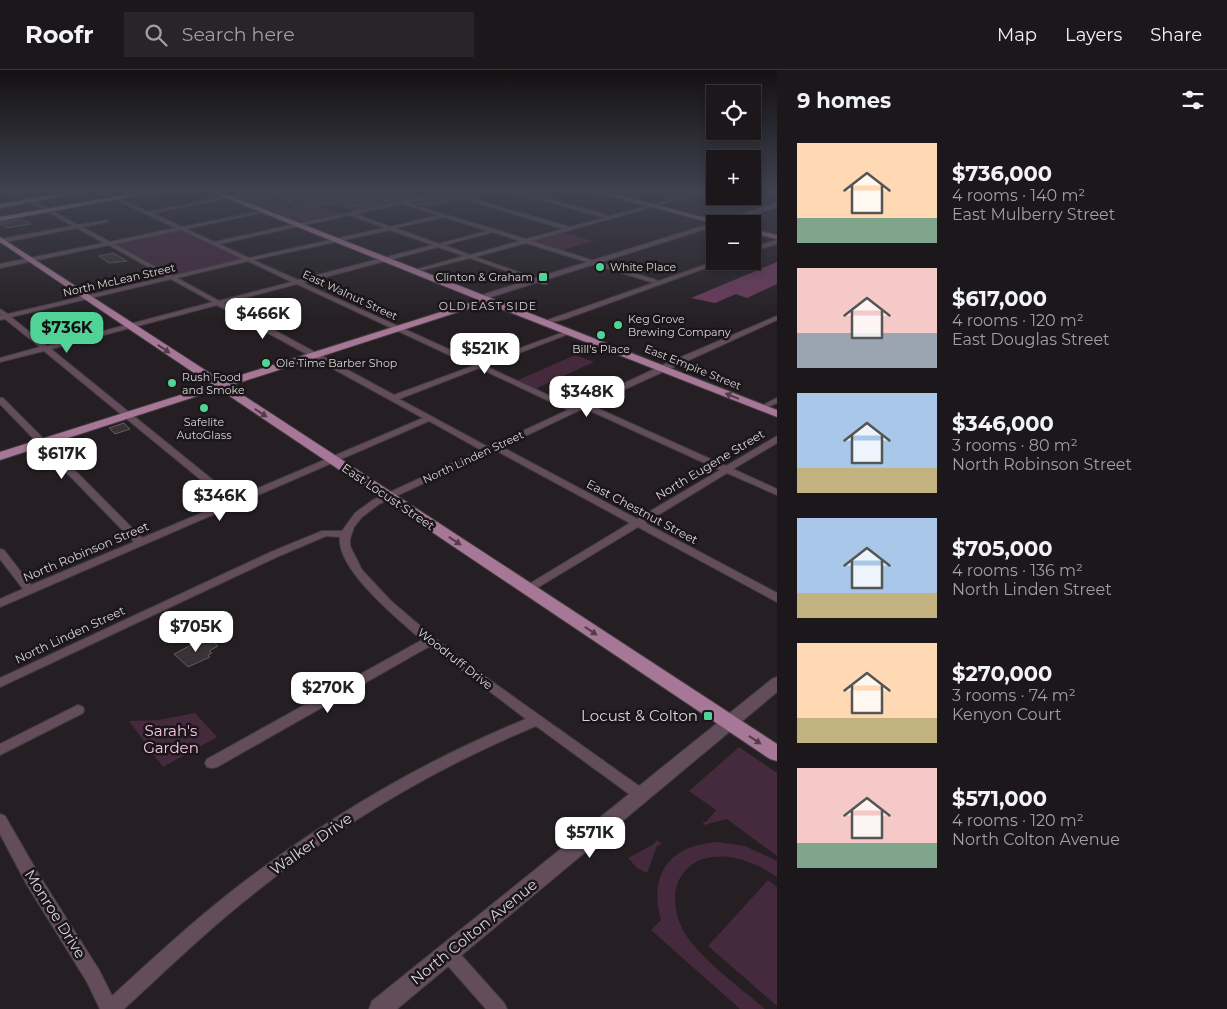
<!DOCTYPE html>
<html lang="en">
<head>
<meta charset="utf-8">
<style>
	:root { --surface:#1c171a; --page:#292427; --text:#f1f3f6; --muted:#a09fa2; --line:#3a3639; --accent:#51d397 }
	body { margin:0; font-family:Montserrat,sans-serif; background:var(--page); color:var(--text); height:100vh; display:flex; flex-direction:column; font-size:19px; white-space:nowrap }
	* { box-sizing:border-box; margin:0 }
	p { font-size:16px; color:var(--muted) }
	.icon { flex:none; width:28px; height:28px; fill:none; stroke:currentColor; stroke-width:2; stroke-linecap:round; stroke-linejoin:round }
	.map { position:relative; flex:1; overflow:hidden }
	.sheet { display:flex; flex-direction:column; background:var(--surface); width:450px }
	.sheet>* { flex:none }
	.buttons { position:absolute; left:706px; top:15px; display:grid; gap:10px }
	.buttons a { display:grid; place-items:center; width:55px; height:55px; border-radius:0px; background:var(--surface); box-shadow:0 2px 8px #0003,0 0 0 1px var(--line); font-size:25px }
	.price { position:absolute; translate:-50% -42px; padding:0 11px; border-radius:10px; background:#fff; color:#222; font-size:16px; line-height:32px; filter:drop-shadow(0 1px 2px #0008) }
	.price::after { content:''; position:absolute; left:50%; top:30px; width:15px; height:11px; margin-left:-8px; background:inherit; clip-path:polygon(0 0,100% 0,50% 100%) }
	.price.active { background:var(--accent); color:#111 }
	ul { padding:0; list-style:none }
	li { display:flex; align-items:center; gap:15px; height:125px; padding:0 20px }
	li span { display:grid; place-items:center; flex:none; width:140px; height:100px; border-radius:0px; color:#555 }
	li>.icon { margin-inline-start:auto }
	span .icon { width:60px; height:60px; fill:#fffc; stroke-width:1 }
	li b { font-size:21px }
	h2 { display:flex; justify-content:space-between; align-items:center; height:60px; padding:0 20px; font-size:21px }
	header { display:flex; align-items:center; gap:30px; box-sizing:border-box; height:70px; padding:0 25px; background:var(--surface); border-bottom:1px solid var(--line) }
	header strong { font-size:24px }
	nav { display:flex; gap:28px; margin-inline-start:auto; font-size:18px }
	.search { width:350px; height:45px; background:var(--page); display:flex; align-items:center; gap:12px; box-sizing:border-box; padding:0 18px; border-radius:0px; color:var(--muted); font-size:19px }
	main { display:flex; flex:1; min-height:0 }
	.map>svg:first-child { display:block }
</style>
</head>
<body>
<header>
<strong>Roofr</strong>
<div class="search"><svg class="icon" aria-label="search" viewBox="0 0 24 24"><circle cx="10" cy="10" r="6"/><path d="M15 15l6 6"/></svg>Search here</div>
<nav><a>Map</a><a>Layers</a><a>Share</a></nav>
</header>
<main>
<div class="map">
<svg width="777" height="939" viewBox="0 0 777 939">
	<rect width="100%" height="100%" fill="#251f23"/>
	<g fill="#45293c">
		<path d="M328,120H425L411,123C425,129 443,120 457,120L447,123L451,124L436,127L422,126L421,128L355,142L339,136L357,135L367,138L388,133L368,126L351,128L336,124L340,123Z"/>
		<path d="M256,123L240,127L255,125L271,130L264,135L267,140L235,129H243L233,127Z"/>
		<path d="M275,130L287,134H285L289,138L307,140L324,136L321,137L326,139L324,141L331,139L342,143L305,151H290L269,142H275L267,138L266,135Z"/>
		<path d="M180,160L243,190L174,206L114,174Z"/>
		<path d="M563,162L593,171L560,181L529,171Z"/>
		<path d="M575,285L594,292L535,319L516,311Z"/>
		<path d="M195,643L217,667L163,697L129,651L159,650Z"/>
		<path d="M739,677L777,703V786L727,749L704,755L703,752H706L716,740L689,721Z"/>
		<path d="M657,770L662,774L657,776L647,803L637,798L628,788L654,774Z"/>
		<path d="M717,772L745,776L773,789L777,791V807C762,797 746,789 728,787C684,782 664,818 681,856C695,886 740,917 765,939H740L651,860L661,850C648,804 670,775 717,772Z"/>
		<path d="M768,810L777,817V936L708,876Z"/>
	</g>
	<path fill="#6d3b5d" d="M777,192V214L747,228L736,224L715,233L691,228Z"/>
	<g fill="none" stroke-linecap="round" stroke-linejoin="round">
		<g stroke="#26001c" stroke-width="1">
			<path d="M710,120L715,122"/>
			<path d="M723,126L746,137L777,147"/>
		</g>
	</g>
	<g fill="#393337" stroke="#625b5f">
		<path d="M301,120H328L338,122V125L351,129L367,126L388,132L366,137L357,135L351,136L340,132L301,139L285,133L292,131L276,125Z"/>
		<path d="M448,129L454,130L429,136L415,134Z"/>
		<path d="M23,149L31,154L6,158L0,154V153Z"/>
		<path d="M113,183L127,191L109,193L99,186Z"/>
		<path d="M124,353L130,359L115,364L109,358Z"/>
		<path d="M211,569L218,576L209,581L212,583L208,585L210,587L188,597L174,584L195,573L197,576Z"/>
	</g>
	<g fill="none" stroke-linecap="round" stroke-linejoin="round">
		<defs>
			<g id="minor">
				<path d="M9,120H15L78,155L108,150V152L82,157L110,172L176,158L95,120H101L148,142L261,120H271L152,143L182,157L263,141L265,142L186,159L214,172L417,128L438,127L467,120H475L458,125L570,157L605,148L508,120C517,120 525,125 533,125C541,124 549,120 558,120L537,126L610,146L689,125L672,120H681L694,123L713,120L531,171L656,210L657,211L654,213L526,173L475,187L547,212V214H543L470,188L411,203V201L464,186L438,177L303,213L479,293L567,261H571V263L485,296L574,337L665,294L777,246V250L590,335L726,396L777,366V373L733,399L777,419V425L727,403L645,453L777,523V532L638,457L532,521H524L523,519L524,517L630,453L495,380L379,434L362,447L354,457L350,469V476L362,500L391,531L432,566L480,603L646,721L648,725L646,729L641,731L636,729L536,656C430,700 331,760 242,833C201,866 163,903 124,939H100L87,912L27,815L0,764V744L5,746L39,805L99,900L112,926C151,890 190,854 232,821C322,751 420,692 526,649L430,576L217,697L212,698L207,697L205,693L207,689L422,570C399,550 336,499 340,467L326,466L279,486L0,617V608L271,482L322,461H342L355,443L373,430L481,380L429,351L0,537V529L23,519L0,489V479L4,480L31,515L134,472L0,334V328H3L142,468L228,432L44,281L0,292V288L40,277L5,249L0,250V246H2L0,244V239L8,244L166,207L109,175L0,198V194L104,173L77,158L0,173V169L73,156ZM453,126L564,159L526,169L407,133ZM402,134L439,145L390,157L355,144ZM349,145L385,158L249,188L219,174ZM444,147L488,161L439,174L395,158ZM181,160L243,189L172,206L114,174ZM390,160L433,175L298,210L253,190ZM493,162L520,171L470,185L444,175ZM248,191L292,212L219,231L177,208ZM171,209L213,232L47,276L11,247ZM297,214L473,296L394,325L224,233ZM217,235L423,348L235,428L51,279ZM479,298L568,340L488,377L399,329ZM584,338L720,400L637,449L502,377Z"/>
				<path d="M768,120L777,121V123L768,121Z"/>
				<path d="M777,170V174L752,181V178Z"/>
				<path d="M716,191H725L565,249L545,254L542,252Z"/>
				<path d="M777,328V333L761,340L757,338Z"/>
				<path d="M78,635L83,637L84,640L83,643L0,685V674Z"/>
				<path d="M448,875L454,877L504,933L507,939H486L442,889L440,883L442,877Z"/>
			</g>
			<g id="tertiary">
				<path d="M777,133V137L723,154H715V156L491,227L489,232L482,230L485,224L494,221Z"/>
				<path d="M777,607V622L397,939H369L372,931L772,609Z"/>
			</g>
			<g id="secondary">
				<path d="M588,120H599L728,154H716Z"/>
				<path d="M752,159L777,165V169L752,163Z"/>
			</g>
			<g id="primary">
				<path d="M82,120H96L0,138V134Z"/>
				<path d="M153,120H167L0,151V147Z"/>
				<path d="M206,120H215L777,340V347L486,233L229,316L777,674V691L770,689L219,319L0,390V382L212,315L0,172V167L222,311L479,230Z"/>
			</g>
		</defs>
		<use href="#minor" stroke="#423c40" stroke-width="2"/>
		<use href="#tertiary" stroke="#423c40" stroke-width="2"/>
		<use href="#secondary" stroke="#423c40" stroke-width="2"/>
		<use href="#primary" stroke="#423c40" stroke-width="2"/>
		<use href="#minor" fill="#634d5b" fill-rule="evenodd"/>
		<use href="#tertiary" fill="#634d5b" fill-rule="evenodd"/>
		<use href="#secondary" fill="#89657c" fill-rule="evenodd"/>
		<use href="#primary" fill="#a67796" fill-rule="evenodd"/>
	</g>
	<defs><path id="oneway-solid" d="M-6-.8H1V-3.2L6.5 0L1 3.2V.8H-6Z" transform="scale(1.25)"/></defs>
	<g fill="#533d4b">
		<use href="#oneway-solid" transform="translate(164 279) rotate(34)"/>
		<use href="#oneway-solid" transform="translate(732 326) rotate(-158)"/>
		<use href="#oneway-solid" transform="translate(261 343) rotate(33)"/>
		<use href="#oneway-solid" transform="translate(455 471) rotate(33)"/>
		<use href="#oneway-solid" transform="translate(591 561) rotate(34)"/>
		<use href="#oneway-solid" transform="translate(755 670) rotate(34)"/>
	</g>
	<linearGradient id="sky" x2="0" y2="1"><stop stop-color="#141113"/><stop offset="0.48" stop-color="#404250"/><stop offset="1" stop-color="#404250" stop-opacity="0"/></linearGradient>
	<rect width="777" height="252" fill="url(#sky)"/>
	<g fill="#51d397" stroke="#1b1619" stroke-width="2">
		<circle cx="600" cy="197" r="5"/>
		<rect x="538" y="202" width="10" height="10" rx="2.5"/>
		<circle cx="618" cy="255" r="5"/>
		<circle cx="601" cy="265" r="5"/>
		<circle cx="266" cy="293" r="5"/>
		<circle cx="172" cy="313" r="5"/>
		<circle cx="204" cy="338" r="5"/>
		<rect x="703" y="641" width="10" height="10" rx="2.5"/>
	</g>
	<g text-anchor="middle" stroke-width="5" stroke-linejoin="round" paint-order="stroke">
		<g font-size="11" fill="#d8d4d7" stroke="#1b1619" text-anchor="start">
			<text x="610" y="201">White Place</text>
			<text x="533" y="211" text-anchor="end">Clinton &amp; Graham</text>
			<text x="628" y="253">Keg Grove<tspan x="628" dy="13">Brewing Company</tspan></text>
			<text x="601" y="283" text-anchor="middle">Bill's Place</text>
			<text x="276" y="297">Ole Time Barber Shop</text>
			<text x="182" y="311">Rush Food<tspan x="182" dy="13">and Smoke</tspan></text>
			<text x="204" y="356" text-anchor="middle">Safelite<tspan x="204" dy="13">AutoGlass</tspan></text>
		</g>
		<g font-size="11" fill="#d8d4d7" stroke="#1b1619">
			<text transform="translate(119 210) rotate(-13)" y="4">North McLean Street</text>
			<text transform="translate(350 225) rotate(25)" y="4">East Walnut Street</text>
			<text transform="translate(693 297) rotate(22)" y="4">East Empire Street</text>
			<text transform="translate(473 387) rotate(-25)" y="4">North Linden Street</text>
		</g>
		<g font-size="11" letter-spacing="1" fill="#d8d4d7" stroke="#1b1619">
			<text x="488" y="240">OLD EAST SIDE</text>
		</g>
		<g font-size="12" fill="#d8d4d7" stroke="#1b1619">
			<text transform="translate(710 395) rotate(-31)" y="4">North Eugene Street</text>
			<text transform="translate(388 427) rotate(34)" y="4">East Locust Street</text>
			<text transform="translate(642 442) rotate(28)" y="4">East Chestnut Street</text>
			<text transform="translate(86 482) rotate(-23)" y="4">North Robinson Street</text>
			<text transform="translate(70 565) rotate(-25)" y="4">North Linden Street</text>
			<text transform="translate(455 589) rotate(38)" y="4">Woodruff Drive</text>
		</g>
		<g font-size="15" fill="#d8d4d7" stroke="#1b1619" text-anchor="end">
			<text x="698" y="651">Locust &amp; Colton</text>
		</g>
		<g font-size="15" fill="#f6c5e4" stroke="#1b1619">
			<text x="171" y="666">Sarah's<tspan x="171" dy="17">Garden</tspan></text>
		</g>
		<g font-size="15" fill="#d8d4d7" stroke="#1b1619">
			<text transform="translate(311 774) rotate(-35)" y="5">Walker Drive</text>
			<text transform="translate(55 844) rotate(58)" y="5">Monroe Drive</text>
			<text transform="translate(474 862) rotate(-39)" y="5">North Colton Avenue</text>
		</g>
	</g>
</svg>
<div class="buttons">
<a><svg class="icon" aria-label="locate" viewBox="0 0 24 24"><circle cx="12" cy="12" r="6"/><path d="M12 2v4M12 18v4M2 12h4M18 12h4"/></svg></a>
<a>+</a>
<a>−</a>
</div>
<b class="price" style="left:263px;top:270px">$466K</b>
<b class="price active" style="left:67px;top:284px">$736K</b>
<b class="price" style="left:485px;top:305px">$521K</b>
<b class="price" style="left:587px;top:348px">$348K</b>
<b class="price" style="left:62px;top:410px">$617K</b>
<b class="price" style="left:220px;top:452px">$346K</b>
<b class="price" style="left:196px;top:583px">$705K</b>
<b class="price" style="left:328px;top:644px">$270K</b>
<b class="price" style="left:590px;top:789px">$571K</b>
</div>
<section class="sheet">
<h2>9 homes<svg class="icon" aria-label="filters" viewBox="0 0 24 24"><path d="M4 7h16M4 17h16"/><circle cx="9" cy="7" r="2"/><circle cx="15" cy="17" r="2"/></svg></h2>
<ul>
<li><span style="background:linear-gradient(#ffd9b3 75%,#7fa58c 0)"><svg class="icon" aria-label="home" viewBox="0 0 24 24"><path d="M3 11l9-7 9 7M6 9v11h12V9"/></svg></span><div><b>$736,000</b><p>4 rooms · 140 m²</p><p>East Mulberry Street</p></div></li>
<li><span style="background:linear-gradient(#f6c9c9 65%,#9aa5b1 0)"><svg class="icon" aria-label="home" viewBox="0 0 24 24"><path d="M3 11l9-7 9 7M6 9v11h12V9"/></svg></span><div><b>$617,000</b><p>4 rooms · 120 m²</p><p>East Douglas Street</p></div></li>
<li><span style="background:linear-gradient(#a9c7e8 75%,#c2b280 0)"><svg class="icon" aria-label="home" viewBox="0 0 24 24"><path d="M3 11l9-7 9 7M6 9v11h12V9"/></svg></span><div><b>$346,000</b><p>3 rooms · 80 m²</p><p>North Robinson Street</p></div></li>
<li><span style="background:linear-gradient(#a9c7e8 75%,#c2b280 0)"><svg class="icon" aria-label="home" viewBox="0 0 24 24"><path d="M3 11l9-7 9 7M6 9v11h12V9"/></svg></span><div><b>$705,000</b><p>4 rooms · 136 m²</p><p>North Linden Street</p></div></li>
<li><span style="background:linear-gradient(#ffd9b3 75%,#c2b280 0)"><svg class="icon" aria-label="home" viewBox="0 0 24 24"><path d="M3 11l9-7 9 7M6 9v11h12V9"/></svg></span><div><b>$270,000</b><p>3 rooms · 74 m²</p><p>Kenyon Court</p></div></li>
<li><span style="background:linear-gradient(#f6c9c9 75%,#7fa58c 0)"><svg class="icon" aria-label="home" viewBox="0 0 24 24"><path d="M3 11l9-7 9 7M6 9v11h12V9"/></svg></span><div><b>$571,000</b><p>4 rooms · 120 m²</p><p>North Colton Avenue</p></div></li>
</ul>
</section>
</main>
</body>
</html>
